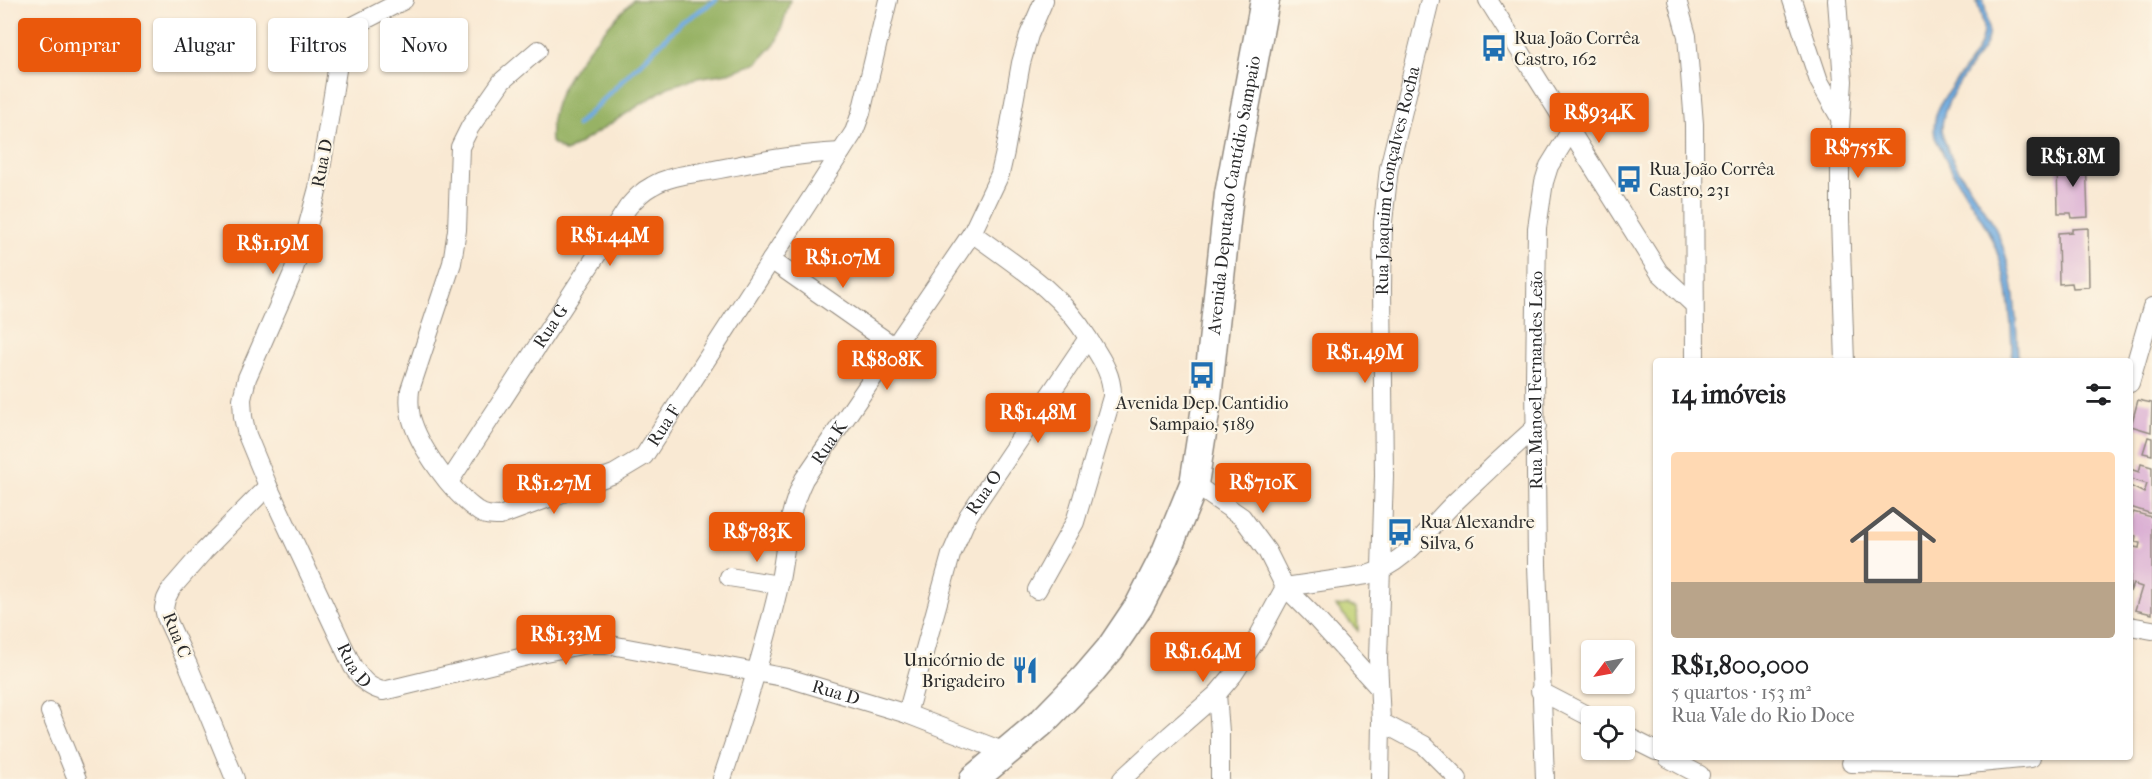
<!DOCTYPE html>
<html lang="pt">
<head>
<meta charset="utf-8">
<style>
	:root { --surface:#fff; --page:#f2f2f2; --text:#202124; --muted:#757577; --line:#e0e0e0; --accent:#ea580c }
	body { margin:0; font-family:"IM FELL French Canon",serif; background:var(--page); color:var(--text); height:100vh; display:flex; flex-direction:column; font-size:22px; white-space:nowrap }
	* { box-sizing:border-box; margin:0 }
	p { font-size:20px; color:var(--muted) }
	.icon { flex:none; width:33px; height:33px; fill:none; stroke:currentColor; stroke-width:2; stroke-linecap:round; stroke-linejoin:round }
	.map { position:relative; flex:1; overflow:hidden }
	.details { position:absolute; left:1653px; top:358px; width:480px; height:402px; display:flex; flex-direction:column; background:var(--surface); border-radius:6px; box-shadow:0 2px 4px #0004 }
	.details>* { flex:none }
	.guide { position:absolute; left:18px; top:18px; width:570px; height:54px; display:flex; gap:12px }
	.needle { width:39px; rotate:238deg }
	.buttons { position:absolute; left:1581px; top:640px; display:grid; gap:12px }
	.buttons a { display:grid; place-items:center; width:54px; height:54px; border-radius:6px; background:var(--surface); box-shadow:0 2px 4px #0004; font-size:30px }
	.price { position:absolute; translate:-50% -51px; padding:0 14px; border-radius:6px; background:var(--accent); color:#fff; font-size:20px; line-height:39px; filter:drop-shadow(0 2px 3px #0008) }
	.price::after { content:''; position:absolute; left:50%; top:36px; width:18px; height:14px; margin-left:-9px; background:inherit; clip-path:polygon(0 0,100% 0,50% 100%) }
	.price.active { background:#222; color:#fff }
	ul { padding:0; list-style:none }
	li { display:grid; align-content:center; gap:12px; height:318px; padding:0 18px }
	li+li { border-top:2px solid var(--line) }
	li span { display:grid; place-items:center; height:186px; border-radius:6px; color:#555 }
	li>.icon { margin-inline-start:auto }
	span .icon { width:108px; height:108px; fill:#fffc; stroke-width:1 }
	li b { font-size:26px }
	h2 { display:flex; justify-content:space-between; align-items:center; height:72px; padding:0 18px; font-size:26px }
	.pill { padding:0 21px; border-radius:6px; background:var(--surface); box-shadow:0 2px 4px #0004; font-size:21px; line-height:54px }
	.pill.active { background:var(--accent); color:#fff }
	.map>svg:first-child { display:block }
</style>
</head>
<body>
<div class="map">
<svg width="2152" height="779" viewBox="0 0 2152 779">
	<rect width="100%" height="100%" fill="#fcf5e5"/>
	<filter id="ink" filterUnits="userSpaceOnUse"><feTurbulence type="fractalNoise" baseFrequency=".0167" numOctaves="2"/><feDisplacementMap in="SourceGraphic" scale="12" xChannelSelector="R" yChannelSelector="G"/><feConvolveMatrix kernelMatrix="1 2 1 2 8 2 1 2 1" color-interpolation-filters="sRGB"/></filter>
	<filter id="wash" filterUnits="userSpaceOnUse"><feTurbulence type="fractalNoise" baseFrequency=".008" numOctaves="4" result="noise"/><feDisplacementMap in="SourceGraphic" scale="24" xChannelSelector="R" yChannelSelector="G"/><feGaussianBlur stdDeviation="1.35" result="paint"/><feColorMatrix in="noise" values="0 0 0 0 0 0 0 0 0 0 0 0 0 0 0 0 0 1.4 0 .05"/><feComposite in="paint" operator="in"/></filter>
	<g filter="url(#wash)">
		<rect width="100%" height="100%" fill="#f9e9d3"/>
		<path fill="#bfd073" stroke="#757e4f" stroke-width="1.5" d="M1347,605L1357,608L1358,631L1336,606Z"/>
		<path fill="#97b265" stroke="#616e48" stroke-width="1.5" d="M633,0H790L778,40L757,63L728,73L697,78L668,87L566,152L551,142C546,86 598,37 633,0Z"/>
		<path fill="#6fabe0" stroke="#4d6b86" stroke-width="1.5" d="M1976,0H1983C1986,11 1989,24 1988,36C1987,44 1982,50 1978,56C1964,76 1942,103 1942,128C1943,159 1985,203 1997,232C2016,274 2016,317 2018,361H2012C2012,313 2008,263 1982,220C1969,198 1954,177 1943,153C1941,148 1937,142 1935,137C1927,93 1985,65 1983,27C1983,18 1979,8 1976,0Z"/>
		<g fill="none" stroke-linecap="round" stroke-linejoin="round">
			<path stroke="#6fabe0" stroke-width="5" d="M577,125L682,22L716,0"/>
		</g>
		<g id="blocks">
			<g fill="#dbb0d4">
				<path d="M2070,158H2086L2088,217L2072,218L2071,213H2058L2057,162H2070Z"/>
				<path d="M2088,228L2089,287L2073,288L2072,283L2059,284L2058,233L2072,232V229Z"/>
				<path d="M2138,400L2152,403L2151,432L2131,426Z"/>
				<path d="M2148,437L2152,438V455L2143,453Z"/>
				<path d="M2141,464L2152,467V514L2130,507V486L2144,493L2147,484L2130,479V469L2139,472Z"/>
				<path d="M2133,512L2152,517V614L2135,610L2142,587L2133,584L2130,592V546L2139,548L2140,543L2135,542L2136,536L2130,534V518H2132Z"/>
			</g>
		</g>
	</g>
	<g filter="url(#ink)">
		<use href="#blocks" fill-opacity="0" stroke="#928a7f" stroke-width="1.5"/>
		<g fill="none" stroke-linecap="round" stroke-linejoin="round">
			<defs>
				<g id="street">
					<path id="s1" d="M404,0L355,25L349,31L341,45L318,188L306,232L292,275L247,378L242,399L243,417L247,435L268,486L353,667C363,680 367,687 383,691L540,653L587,644H606L788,678L907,714L1005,752"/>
					<path d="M1488,0L1659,272L1693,304"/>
					<path d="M1677,0L1687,36L1694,124L1695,362"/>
					<path d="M1792,0L1819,81L1840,118"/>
					<path d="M1837,0L1843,81L1840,128V219L1845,362"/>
					<path id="s2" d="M538,50L502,81L470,127L460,147L457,230L452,263L410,390C409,399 409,408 411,417C419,447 452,493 478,511C484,516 492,516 500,516L614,474L644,456L854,132L861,113L888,0"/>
					<path d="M771,260L895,347"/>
					<path d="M2130,383L2152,307"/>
					<path id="s3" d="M449,482L628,207C635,199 642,191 652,186C668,176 691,174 709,171C754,162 796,154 841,152"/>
					<path d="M1194,484L1242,517L1267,551L1285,587L1311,613L1379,688"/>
					<path d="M729,577L779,585"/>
					<path d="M1285,587L1367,575C1406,564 1427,529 1455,502C1482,476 1509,451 1537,426"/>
					<path d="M1037,590L1075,522L1112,397C1113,374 1100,357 1088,338"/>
					<path d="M2130,626L2152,630"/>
					<path d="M1540,691L1592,718"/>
					<path d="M1217,694L1220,732V779"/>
					<path d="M50,712L77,779"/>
					<path id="s4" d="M907,714L951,555L968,516L1088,338C1061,292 1014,264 972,233"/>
					<path d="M1381,722L1424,745L1458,779"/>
					<path d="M1624,735L1656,751"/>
					<path d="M1668,758L1700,775"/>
					<path d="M1851,763L1960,765L2031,758"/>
					<path d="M235,779L188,665L166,617L164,608L166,599L171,589L204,551L268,486"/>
					<path id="s5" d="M722,779C743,717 763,654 778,590C787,550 785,518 804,479L972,233L1000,174L1005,152L1021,63L1029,35L1044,0"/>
					<path d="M1122,779L1170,735L1217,694L1233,675L1258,637L1285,587"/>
					<path id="s6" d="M1380,779L1381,722L1378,659L1384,476L1382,289L1383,222L1389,168L1430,0"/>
					<path id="s7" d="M1545,779L1537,565L1535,379L1537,228L1544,182L1549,166L1570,132"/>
				</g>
				<g id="primary">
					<path id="s8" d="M974,779L1042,722L1086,677L1110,649L1139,606L1164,557L1194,484L1206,407L1229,194L1265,0"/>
				</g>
			</defs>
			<use href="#street" stroke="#928a7f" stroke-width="20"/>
			<use href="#primary" stroke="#928a7f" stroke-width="31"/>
			<use href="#street" stroke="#fff" stroke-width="18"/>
			<use href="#primary" stroke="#fff" stroke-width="28"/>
		</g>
	</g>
	<defs>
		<symbol id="bus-bare" viewBox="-9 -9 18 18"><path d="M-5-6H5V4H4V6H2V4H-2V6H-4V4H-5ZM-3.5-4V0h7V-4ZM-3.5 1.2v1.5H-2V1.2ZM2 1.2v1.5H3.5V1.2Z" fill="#1f6fb2" stroke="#fcf5e5" stroke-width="2.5" paint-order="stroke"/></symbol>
		<symbol id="restaurant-bare" viewBox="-9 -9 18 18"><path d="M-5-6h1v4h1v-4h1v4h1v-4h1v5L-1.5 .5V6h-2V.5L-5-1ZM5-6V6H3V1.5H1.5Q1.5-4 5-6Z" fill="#1f6fb2" stroke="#fcf5e5" stroke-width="2.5" paint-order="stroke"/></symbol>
	</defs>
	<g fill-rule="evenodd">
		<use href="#bus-bare" x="1475" y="29" width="38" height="38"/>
		<use href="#bus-bare" x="1610" y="160" width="38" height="38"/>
		<use href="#bus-bare" x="1183" y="356" width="38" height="38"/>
		<use href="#bus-bare" x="1381" y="513" width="38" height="38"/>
		<use href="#restaurant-bare" x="1006" y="651" width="38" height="38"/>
	</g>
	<g text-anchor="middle" stroke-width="4.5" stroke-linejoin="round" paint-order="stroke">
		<g font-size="18" fill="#2b2b2b" stroke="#fcf5e5" text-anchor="start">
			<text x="1514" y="44">Rua João Corrêa<tspan x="1514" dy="21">Castro, 162</tspan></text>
			<text x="1649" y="175">Rua João Corrêa<tspan x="1649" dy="21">Castro, 231</tspan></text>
			<text x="1202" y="409" text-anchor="middle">Avenida Dep. Cantidio<tspan x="1202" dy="21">Sampaio, 5189</tspan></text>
			<text x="1420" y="528">Rua Alexandre<tspan x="1420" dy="21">Silva, 6</tspan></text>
			<text x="1005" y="666" text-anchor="end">Unicórnio de<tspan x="1005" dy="21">Brigadeiro</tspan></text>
		</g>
		<g font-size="18" fill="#2b2b2b" stroke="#fcf5e5">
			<text transform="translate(322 163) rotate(-79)" y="6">Rua D</text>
			<text dy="6" stroke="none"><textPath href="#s6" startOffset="600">Rua Joaquim Gonçalves Rocha</textPath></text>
			<text dy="6" stroke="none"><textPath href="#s8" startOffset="666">Avenida Deputado Cantídio Sampaio</textPath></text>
			<text dy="6" stroke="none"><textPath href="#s3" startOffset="186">Rua G</textPath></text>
			<text dy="6" stroke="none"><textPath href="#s7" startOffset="399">Rua Manoel Fernandes Leão</textPath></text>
			<text dy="6" stroke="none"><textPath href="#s2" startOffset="736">Rua F</textPath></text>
			<text dy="6" stroke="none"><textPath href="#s5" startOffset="356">Rua K</textPath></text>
			<text dy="6" stroke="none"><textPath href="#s4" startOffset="236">Rua O</textPath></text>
			<text transform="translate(177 635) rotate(68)" y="6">Rua C</text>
			<text dy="6" stroke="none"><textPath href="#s1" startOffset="740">Rua D</textPath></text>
			<text dy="6" stroke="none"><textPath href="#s1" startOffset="1244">Rua D</textPath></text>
		</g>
	</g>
</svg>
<div class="buttons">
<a><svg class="needle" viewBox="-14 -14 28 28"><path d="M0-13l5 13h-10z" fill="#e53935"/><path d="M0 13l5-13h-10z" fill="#757577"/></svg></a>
<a><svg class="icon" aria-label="locate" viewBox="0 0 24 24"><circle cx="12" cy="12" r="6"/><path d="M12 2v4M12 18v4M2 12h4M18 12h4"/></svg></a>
</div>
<b class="price" style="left:1599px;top:144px">R$934K</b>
<b class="price" style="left:1858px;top:179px">R$755K</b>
<b class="price active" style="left:2073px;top:188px">R$1.8M</b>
<b class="price" style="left:610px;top:267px">R$1.44M</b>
<b class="price" style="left:273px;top:275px">R$1.19M</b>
<b class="price" style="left:843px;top:289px">R$1.07M</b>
<b class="price" style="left:1365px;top:384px">R$1.49M</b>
<b class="price" style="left:887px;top:391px">R$808K</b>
<b class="price" style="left:1038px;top:444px">R$1.48M</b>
<b class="price" style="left:1263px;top:514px">R$710K</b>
<b class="price" style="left:554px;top:515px">R$1.27M</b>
<b class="price" style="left:757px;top:563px">R$783K</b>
<b class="price" style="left:566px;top:666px">R$1.33M</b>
<b class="price" style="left:1203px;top:683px">R$1.64M</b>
<div class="guide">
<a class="pill active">Comprar</a>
<a class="pill">Alugar</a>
<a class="pill">Filtros</a>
<a class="pill">Novo</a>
</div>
<section class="details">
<h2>14 imóveis<svg class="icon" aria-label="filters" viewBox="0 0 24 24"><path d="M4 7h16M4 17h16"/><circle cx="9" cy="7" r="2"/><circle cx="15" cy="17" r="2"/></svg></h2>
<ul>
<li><span style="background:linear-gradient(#ffd9b3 70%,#b9a48a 0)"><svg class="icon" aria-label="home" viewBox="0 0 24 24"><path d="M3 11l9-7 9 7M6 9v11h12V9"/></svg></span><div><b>R$1,800,000</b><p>5 quartos · 153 m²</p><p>Rua Vale do Rio Doce</p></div></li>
</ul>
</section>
</div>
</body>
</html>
